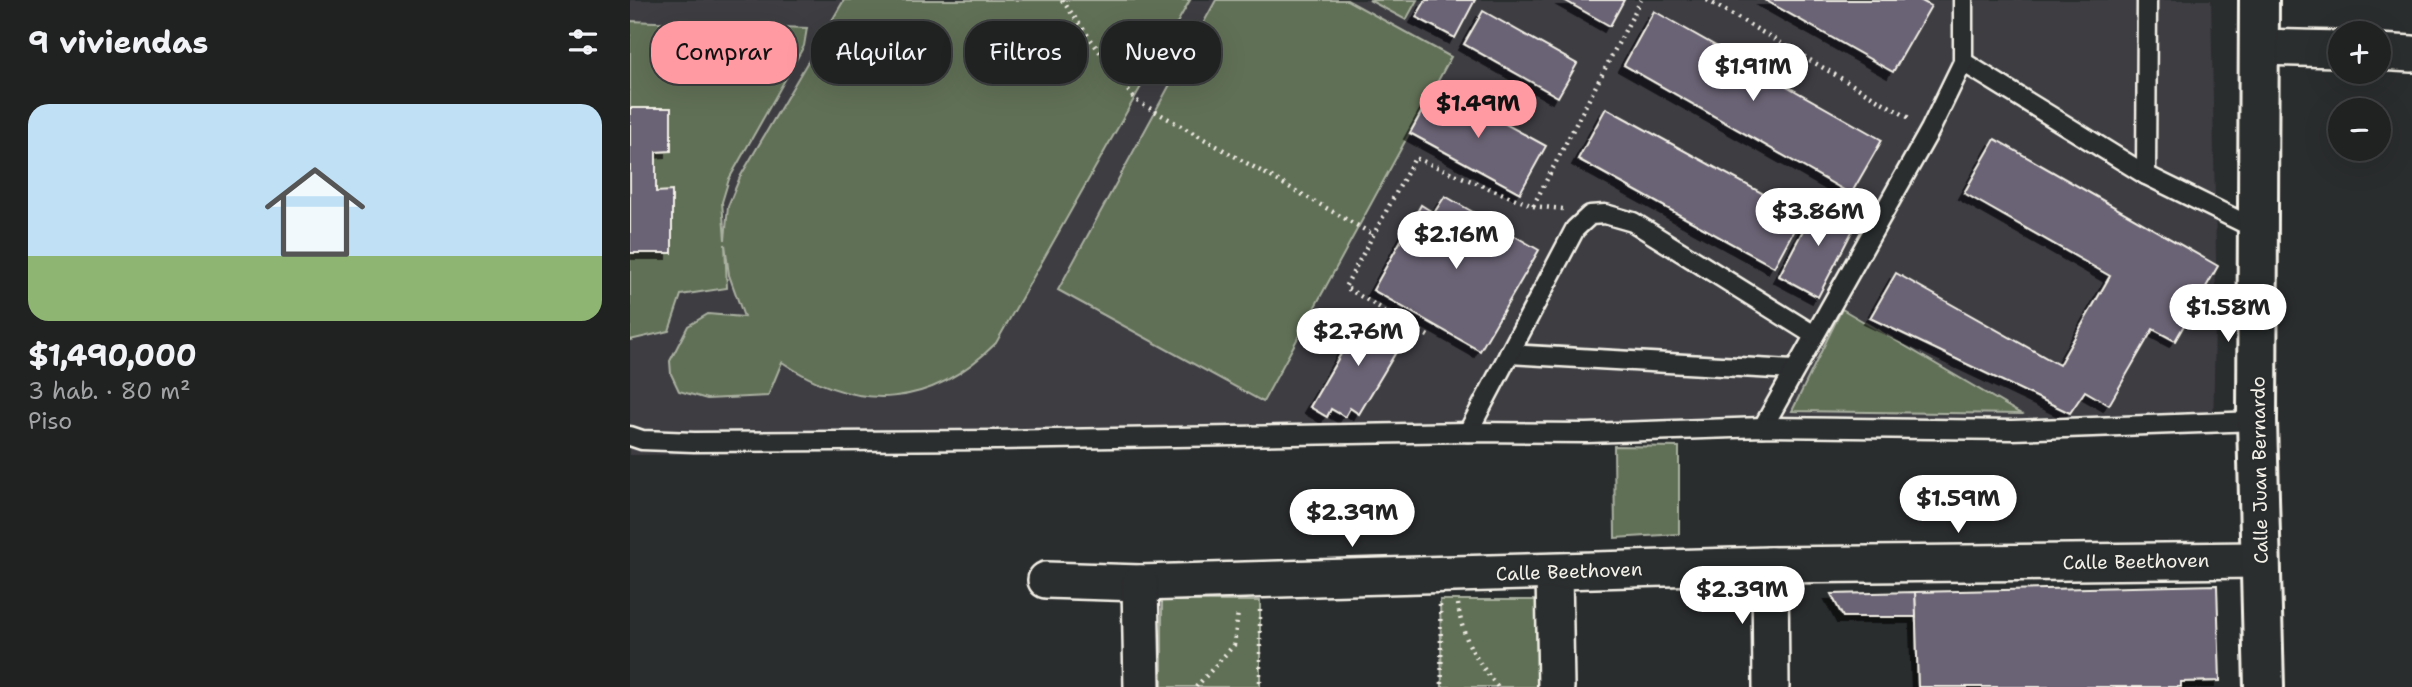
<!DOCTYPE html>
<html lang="es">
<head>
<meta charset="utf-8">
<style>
	:root { --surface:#202222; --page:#2d2f2f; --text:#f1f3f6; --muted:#a2a4a5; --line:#3d3f40; --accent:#ff9aa2 }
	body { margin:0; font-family:"Shantell Sans",sans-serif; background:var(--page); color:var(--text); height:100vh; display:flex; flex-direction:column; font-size:26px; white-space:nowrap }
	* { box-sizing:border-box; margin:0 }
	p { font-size:23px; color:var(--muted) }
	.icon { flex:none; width:38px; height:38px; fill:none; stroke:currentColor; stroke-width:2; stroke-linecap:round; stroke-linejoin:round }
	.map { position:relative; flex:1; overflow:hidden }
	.sheet { display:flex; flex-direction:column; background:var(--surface); width:630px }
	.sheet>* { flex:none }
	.top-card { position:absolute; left:21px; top:21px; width:665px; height:63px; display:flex; gap:14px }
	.tools { position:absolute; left:1698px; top:21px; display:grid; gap:14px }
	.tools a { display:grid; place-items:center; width:63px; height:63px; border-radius:50%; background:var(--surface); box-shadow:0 7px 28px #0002,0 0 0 2px var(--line); font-size:35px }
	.price { position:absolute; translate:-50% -60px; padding:0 16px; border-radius:24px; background:#fff; color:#222; font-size:23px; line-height:46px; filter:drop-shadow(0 2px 4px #0008) }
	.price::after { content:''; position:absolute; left:50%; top:42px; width:21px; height:16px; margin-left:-10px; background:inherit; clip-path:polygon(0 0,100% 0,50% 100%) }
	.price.active { background:var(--accent); color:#111 }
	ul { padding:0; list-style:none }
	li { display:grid; align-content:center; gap:14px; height:371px; padding:0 28px }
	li+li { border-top:2px solid var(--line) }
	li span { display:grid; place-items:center; height:217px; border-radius:21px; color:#555 }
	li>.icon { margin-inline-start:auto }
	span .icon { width:126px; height:126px; fill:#fffc; stroke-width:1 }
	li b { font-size:30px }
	h2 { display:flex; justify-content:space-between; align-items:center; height:84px; padding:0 28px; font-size:30px }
	.chip { padding:0 24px; border-radius:28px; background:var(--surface); box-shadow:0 7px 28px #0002,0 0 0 2px var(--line); font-size:24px; line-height:63px }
	.chip.active { background:var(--accent); color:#111 }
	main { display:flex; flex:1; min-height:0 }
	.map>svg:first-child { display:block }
</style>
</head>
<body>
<main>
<section class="sheet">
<h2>9 viviendas<svg class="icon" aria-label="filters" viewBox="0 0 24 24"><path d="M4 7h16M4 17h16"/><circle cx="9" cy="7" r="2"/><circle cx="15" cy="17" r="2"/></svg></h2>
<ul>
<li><span style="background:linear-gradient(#bfe0f5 70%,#8fb573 0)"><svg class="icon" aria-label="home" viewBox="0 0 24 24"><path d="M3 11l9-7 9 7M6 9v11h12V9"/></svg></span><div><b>$1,490,000</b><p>3 hab. · 80 m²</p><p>Piso</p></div></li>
</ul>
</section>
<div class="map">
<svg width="1782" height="687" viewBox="0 0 1782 687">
	<defs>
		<filter id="shadow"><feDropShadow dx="-6" dy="6" stdDeviation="0" flood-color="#0009"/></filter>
	</defs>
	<rect width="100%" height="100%" fill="#2a2d2e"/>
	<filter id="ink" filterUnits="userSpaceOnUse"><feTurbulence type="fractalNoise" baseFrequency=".0143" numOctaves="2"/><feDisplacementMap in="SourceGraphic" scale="14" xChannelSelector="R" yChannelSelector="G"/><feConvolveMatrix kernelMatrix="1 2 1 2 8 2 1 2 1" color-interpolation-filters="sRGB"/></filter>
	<g filter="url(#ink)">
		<path fill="#3e3d43" d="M0,0H1581L1586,259L1583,435L1435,440L1162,437L0,455Z"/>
		<g fill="#616f57" stroke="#aab0a0" stroke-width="2">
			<path d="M214,0H560L366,343C301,408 228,414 152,362L138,396L77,399L49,391L41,374L40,361L58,326L78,314L114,317L99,275L95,244L97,288L51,295L39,331L0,340V21L177,28L174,46L99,179L92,202L95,240L98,206L110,177Z"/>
			<path d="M586,0H717L821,57L633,402L428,290Z"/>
			<path d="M739,0H787L776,20Z"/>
			<path d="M1212,309L1391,414L1162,411Z"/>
			<path d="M984,446L1049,447V534L985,538Z"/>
			<path d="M810,600H908L907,687H812Z"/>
			<rect x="532" y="601" width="98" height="86"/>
		</g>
		<g fill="#6b6374" stroke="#f4f1e8" stroke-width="2" filter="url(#shadow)">
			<path d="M796,0H845L825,38L786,17Z"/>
			<path d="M934,0H994L980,26Z"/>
			<path d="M1135,0H1290L1301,6L1263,72Z"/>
			<path d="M853,11L947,64L928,97L834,44Z"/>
			<path d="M1024,11L1252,140L1221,194L994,65Z"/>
			<path d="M806,86L916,146L890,193L780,133Z"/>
			<path d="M0,108H41V151L26,152V192L42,191V253H0Z"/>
			<path d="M976,108L1172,215L1144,267L948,159Z"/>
			<path d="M1365,139L1588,266L1545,341L1523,329L1479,405L1455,391L1440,413L1240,318L1266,273L1429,365L1480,276L1334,193Z"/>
			<path d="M815,196L909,250L850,351L743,290L791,205L804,213Z"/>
			<path d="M1189,200L1228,220L1188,297L1149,276Z"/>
			<path d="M735,313L775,337L729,414L720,408L715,417L701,409L697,417L680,407Z"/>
			<path d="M1587,585L1590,681L1551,682V687H1288L1285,592Z"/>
			<path d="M1285,592L1286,617H1213L1201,594Z"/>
		</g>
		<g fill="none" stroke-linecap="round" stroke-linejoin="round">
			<defs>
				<g id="lane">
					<path d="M1333,62L1516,175L1630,231"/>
					<path d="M1516,175L1517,0"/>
					<path d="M879,354L1164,370"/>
					<path d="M1133,427L1300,130L1333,62V0"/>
					<path d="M838,432L945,229L960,215L975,214L1003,222L1184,335"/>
					<path d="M0,436L12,440L64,442L366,440L838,432L957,433L1133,427L1382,430L1627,421"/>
				</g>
				<g id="street">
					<path d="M1629,47L1710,49"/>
					<path d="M1748,52L1782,54"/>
					<path d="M1140,565L1141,687"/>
					<path d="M924,572L926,687"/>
					<path d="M416,580L510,583L1140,565L1629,560"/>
					<path d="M510,583L512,687"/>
				</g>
				<path id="secondary" d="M1629,0L1627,421L1634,687"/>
			</defs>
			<use href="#lane" stroke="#f4f1e8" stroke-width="23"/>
			<use href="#street" stroke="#f4f1e8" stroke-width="40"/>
			<use href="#secondary" stroke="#f4f1e8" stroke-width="44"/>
			<g stroke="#f4f1e8" stroke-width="4.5" stroke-dasharray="2 5" stroke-linecap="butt">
				<path d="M432,0L505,100L744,235"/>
				<path d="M1077,0L1281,119"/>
				<path d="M903,206L933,209"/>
				<path d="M798,336L715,287L785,158L903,206L1011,0"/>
				<path d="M828,604C832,639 846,660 868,687"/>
				<path d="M810,605L812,687"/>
				<path d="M630,610V687"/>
				<path d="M566,687L604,645L608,612"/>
			</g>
			<use href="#lane" stroke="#2a2d2e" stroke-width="18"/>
			<use href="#street" stroke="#2a2d2e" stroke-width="35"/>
			<use href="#secondary" stroke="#2a2d2e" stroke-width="38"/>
		</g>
	</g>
	<g text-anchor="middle" stroke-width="5" stroke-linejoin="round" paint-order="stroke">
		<g font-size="19" fill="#f4f1e8" stroke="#2a2d2e">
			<text transform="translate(1629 470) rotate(-91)" y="7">Calle Juan Bernardo</text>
			<text transform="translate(1506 561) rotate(-1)" y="7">Calle Beethoven</text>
			<text transform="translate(939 571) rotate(-2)" y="7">Calle Beethoven</text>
		</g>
	</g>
</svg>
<div class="tools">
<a>+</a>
<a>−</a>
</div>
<b class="price" style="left:1123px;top:103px">$1.91M</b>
<b class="price active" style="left:848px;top:140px">$1.49M</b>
<b class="price" style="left:1188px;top:248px">$3.86M</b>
<b class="price" style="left:826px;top:271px">$2.16M</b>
<b class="price" style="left:1598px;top:344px">$1.58M</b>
<b class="price" style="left:728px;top:368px">$2.76M</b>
<b class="price" style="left:1328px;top:535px">$1.59M</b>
<b class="price" style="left:722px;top:549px">$2.39M</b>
<b class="price" style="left:1112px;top:626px">$2.39M</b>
<div class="top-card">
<a class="chip active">Comprar</a>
<a class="chip">Alquilar</a>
<a class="chip">Filtros</a>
<a class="chip">Nuevo</a>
</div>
</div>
</main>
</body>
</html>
